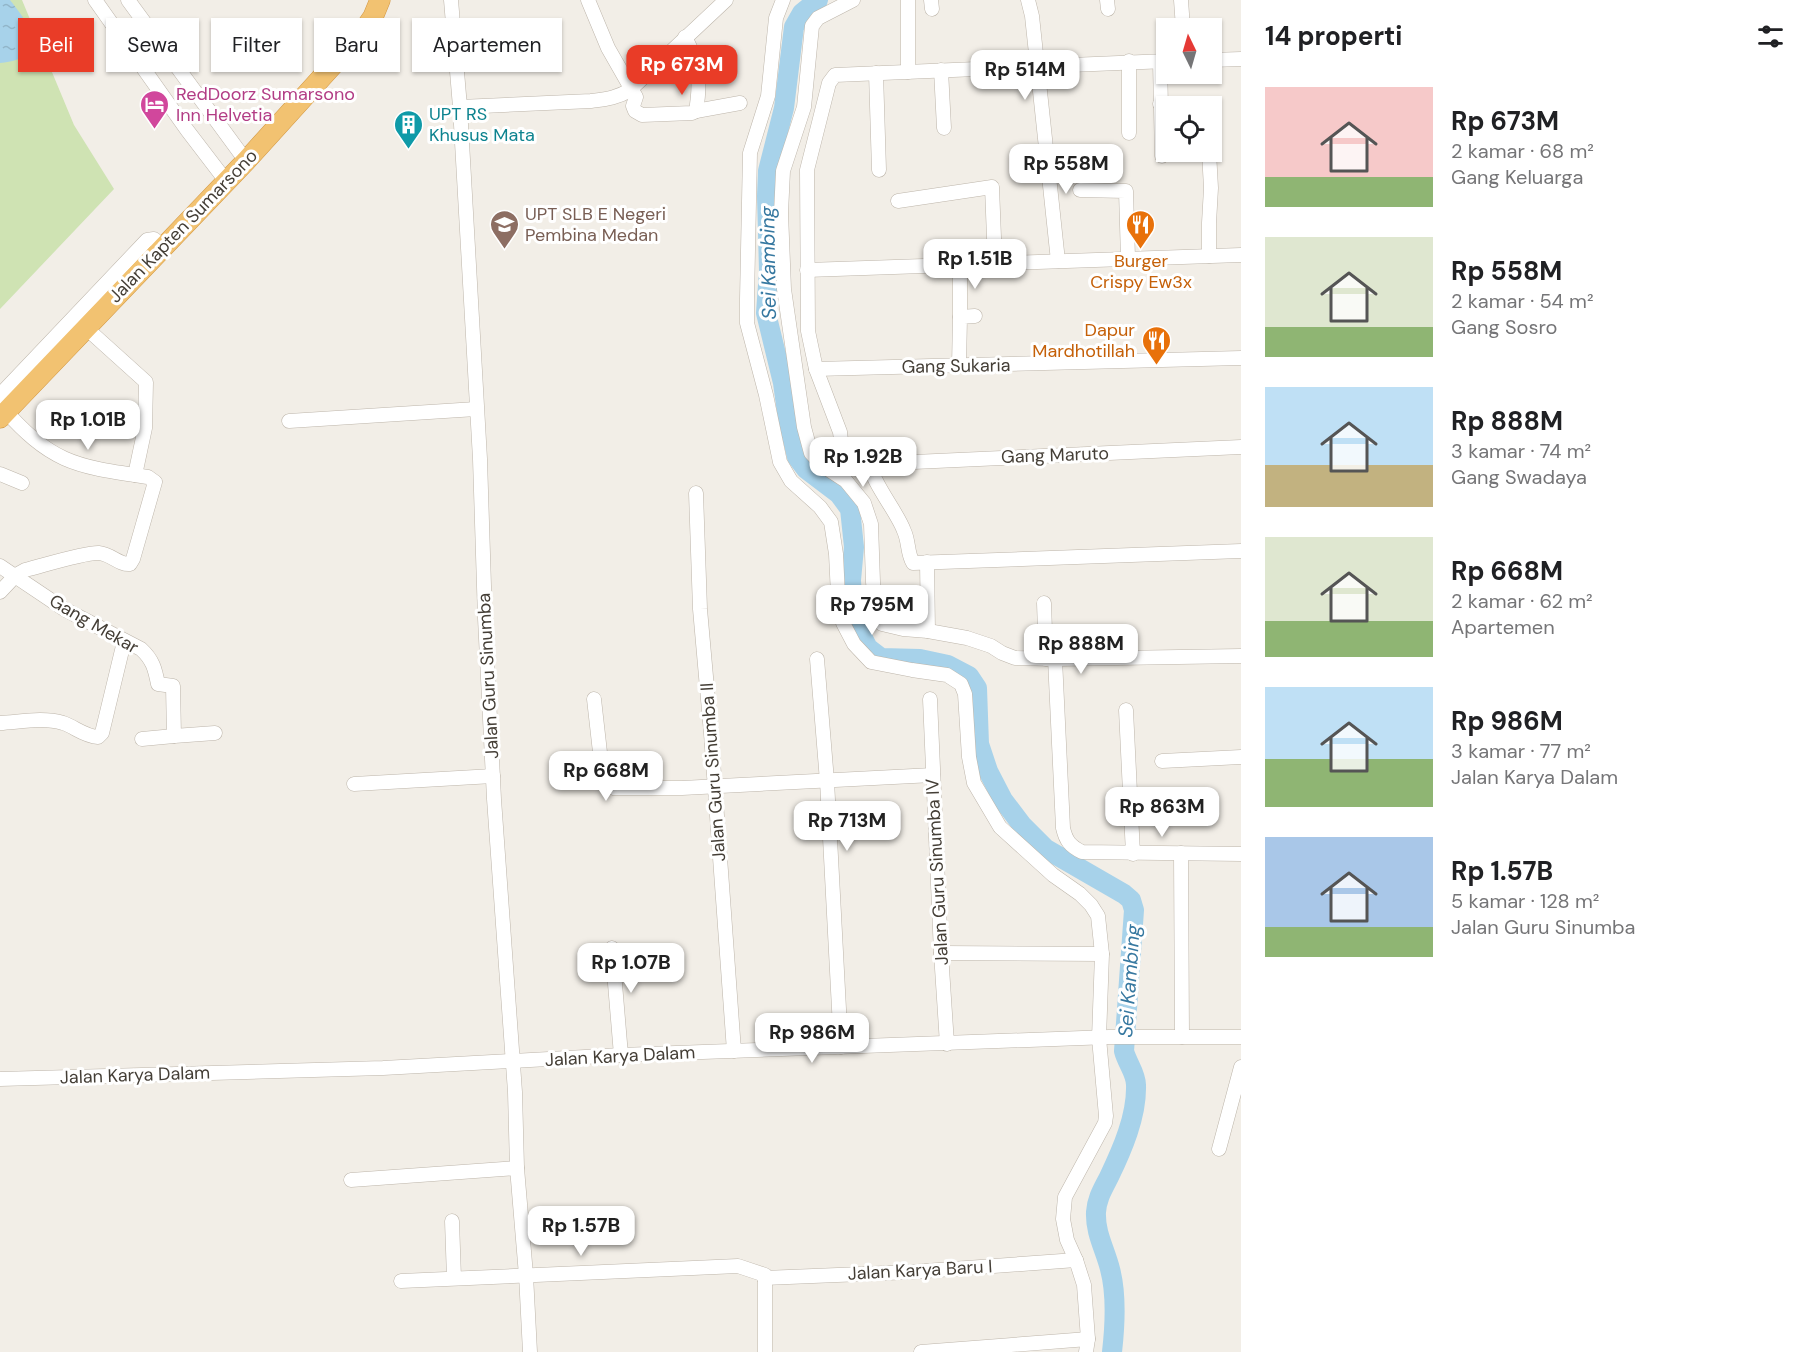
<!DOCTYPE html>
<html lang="id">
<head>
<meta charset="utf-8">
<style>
	:root { --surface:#fff; --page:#f6f6f6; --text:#202124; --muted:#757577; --accent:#e93c27 }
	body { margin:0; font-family:"DM Sans",sans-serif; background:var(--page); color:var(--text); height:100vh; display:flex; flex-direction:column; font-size:22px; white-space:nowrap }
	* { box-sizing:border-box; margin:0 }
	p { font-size:20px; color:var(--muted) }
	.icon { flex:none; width:33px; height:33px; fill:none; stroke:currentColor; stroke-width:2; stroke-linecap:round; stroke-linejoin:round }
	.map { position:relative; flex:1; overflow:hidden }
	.panel { display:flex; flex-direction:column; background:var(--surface); width:570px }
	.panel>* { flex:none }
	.top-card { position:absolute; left:18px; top:18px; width:570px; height:54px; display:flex; gap:12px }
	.needle { width:39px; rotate:355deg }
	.buttons { position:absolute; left:1156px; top:18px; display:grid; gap:12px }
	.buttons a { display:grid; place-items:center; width:66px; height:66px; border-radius:0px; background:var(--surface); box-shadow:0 2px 4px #0004; font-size:30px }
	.price { position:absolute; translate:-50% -51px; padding:0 14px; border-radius:12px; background:#fff; color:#222; font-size:20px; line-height:39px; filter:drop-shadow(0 2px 3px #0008) }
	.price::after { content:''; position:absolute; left:50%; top:36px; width:18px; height:14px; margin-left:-9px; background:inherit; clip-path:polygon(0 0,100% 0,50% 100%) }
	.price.selected { background:var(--accent); color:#fff }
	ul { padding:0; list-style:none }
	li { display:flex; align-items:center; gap:18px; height:150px; padding:0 24px }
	li span { display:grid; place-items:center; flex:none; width:168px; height:120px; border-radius:0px; color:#555 }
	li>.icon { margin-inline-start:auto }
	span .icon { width:72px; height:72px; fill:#fffc; stroke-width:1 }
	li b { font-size:26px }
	h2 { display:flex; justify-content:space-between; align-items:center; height:72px; padding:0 24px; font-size:26px }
	.tag { padding:0 21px; border-radius:0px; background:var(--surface); box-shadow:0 2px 4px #0004; font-size:21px; line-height:54px }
	.tag.selected { background:var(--accent); color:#fff }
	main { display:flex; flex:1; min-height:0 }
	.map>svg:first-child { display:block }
</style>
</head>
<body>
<main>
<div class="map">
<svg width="1241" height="1352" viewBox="0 0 1241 1352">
	<defs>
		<pattern id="water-ripples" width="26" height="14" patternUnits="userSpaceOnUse" patternTransform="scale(1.5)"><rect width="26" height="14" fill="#a7d2ea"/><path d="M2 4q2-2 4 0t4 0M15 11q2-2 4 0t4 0" fill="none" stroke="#91b5c9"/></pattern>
	</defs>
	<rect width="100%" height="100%" fill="#f2eee7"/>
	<path fill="#cfe3b3" d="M0,0H22L74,125L114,189L0,309Z"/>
	<path fill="url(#water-ripples)" d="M0,0H10C31,26 51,58 0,63Z"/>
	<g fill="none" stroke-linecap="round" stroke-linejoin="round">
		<path stroke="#a7d2ea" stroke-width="20" d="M818,0L802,13L794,27L784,108L768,171L767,196L769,271L766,313L783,383L788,420L797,457L806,469L839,494L850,509L854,547L851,580L853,619L868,648L881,658L920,659L948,665L969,676L977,688L979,744L988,771L1003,800L1022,825L1046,849L1124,894L1131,900L1134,910L1124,1051C1127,1063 1136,1073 1136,1085C1137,1116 1122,1150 1109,1177C1103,1189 1097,1198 1096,1212C1095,1233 1105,1249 1110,1269C1117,1295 1115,1326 1112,1352"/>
		<defs>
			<g id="minor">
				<path d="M95,0L187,130L226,181"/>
				<path d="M128,0L246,161"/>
				<path d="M451,0L460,107L480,459L485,618L494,799L515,1092L517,1168L526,1275L530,1352"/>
				<path d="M588,0L608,48L636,97L633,106L635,111L642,115L692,113L696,111C701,82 699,63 685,37"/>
				<path d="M783,0L776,18L768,96L750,153L747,299V323L766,395L780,462L791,481L820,507L831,522L836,554L838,595L843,623L854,644L871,662L912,670L947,675L961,684L965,694L969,757L974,783L1000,827L1053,875L1080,894L1091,905L1098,916L1102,954L1099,1038L1106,1116L1105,1123L1065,1197L1063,1219L1067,1240L1076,1260L1084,1285L1088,1339L1086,1352"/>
				<path d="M853,0L818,18L812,26L804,107L783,171L781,213L784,289L804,427L811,453L823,466L846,481L864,503L871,524L873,582L877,619L882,624L903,629L928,631L967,638L991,646L1002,653L1015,658L1055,659L1241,656"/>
				<path d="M908,0V72"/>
				<path d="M931,0L932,9"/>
				<path d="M1028,0L1032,16L1058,261"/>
				<path d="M1107,0L1108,9"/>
				<path d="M1181,0L1183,28"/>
				<path d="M121,39L143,22"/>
				<path d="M1212,60L1241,59"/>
				<path d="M1160,61L1162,156"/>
				<path d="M1167,61L835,75L829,83L807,170L808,331L816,369L840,432L843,456L846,460L870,464L1241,447"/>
				<path d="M941,70L944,128"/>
				<path d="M876,73L879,170"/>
				<path d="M1160,104L1208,106"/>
				<path d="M460,107L591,101C606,99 617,98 630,90L726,0"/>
				<path d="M696,111L740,103"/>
				<path d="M1129,133V61"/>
				<path d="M1080,190L1126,191L1128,258"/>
				<path d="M898,201L992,187L995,263"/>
				<path d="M1209,256V223L1211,188L1209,152"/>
				<path d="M807,270L1241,255"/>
				<path d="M960,317V264"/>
				<path d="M85,327L146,382L145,428L135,475"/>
				<path d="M959,366L960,317L975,316"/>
				<path d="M816,369L1241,358"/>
				<path d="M0,395L147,240L154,239L164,248"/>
				<path d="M289,421L476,409"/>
				<path d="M870,464C871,481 898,513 904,531C909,541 907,553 913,563L1241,551"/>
				<path d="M0,474L22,483"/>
				<path d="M696,493L700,609L711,733L734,1051"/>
				<path d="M927,562L928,631"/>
				<path d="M0,566L64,609L141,649C153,660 155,669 158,684L173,686L174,736L215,733"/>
				<path d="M0,592L16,575L25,570C42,566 85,552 99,553C111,554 119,565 130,564L133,559L155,482L148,477C74,466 52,464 0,405"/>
				<path d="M1044,603L1046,659"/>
				<path d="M817,659L827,781L841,1047"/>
				<path d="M1055,659L1063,828C1066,841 1070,846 1082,852L1241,854"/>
				<path d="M594,699L603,779L607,785L614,788H682L933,775"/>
				<path d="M930,699L941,953L947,1044"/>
				<path d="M1126,710L1133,854"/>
				<path d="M0,723C20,722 43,717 63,723C75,727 84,736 98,737L102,733L124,642"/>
				<path d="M142,739L174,736"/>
				<path d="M1162,761L1241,757"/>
				<path d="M354,784L493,776"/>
				<path d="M1181,853L1182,1037"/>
				<path d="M612,948L621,1055"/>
				<path d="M941,953L1102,954"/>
				<path d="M0,1079L383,1068L621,1055L1109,1037H1241"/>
				<path d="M1219,1149L1241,1067"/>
				<path d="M351,1180L517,1168"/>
				<path d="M452,1221L454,1278"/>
				<path d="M764,1278L911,1272L1076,1260"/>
				<path d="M401,1281L738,1266L765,1275V1352"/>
				<path d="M921,1352L1088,1339"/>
			</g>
			<path id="highway" d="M0,418L246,161L362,33L373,17L380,0"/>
		</defs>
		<use href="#minor" stroke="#bdb5aa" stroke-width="15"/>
		<use href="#highway" stroke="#d19642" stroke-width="21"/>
		<use href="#minor" stroke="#fff" stroke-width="14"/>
		<use href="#highway" stroke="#f2c271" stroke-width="20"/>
	</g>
	<defs>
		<symbol id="hotel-pin" viewBox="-11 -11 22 30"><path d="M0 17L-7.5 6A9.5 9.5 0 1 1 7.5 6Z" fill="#d1479c" stroke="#fff"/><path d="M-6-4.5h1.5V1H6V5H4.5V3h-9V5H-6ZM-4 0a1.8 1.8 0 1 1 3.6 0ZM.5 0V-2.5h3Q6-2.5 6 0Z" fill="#fff"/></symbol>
		<symbol id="building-pin" viewBox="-11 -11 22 30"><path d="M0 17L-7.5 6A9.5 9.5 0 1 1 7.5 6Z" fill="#0f9aa8" stroke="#fff"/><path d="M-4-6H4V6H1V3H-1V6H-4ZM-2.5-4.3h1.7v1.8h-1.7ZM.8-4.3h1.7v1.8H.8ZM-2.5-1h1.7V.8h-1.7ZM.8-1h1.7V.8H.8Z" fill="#fff"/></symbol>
		<symbol id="school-pin" viewBox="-11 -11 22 30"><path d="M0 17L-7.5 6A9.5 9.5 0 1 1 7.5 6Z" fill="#8d6e63" stroke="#fff"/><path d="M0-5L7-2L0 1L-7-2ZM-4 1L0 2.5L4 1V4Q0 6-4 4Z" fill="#fff"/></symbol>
		<symbol id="restaurant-pin" viewBox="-11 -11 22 30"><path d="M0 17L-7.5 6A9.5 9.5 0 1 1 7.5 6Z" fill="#e8710a" stroke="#fff"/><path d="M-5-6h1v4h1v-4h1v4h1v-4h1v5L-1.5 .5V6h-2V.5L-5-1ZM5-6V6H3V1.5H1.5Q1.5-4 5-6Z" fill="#fff"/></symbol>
	</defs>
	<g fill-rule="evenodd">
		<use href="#hotel-pin" x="138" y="88" width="33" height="45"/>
		<use href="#building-pin" x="392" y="108" width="33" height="45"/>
		<use href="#school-pin" x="488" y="208" width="33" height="45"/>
		<use href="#restaurant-pin" x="1124" y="208" width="33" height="45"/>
		<use href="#restaurant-pin" x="1140" y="324" width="33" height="45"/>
	</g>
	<g text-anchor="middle" stroke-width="6" stroke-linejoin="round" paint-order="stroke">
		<g font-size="18" fill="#b23c85" stroke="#fff" text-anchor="start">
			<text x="176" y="100">RedDoorz Sumarsono<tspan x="176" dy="21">Inn Helvetia</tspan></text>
		</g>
		<g font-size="18" fill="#0d838f" stroke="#fff" text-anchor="start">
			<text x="429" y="120">UPT RS<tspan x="429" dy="21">Khusus Mata</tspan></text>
		</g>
		<g font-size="18" fill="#785e54" stroke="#fff" text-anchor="start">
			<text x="525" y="220">UPT SLB E Negeri<tspan x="525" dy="21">Pembina Medan</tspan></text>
		</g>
		<g font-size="18" fill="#443e36" stroke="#fff">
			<text transform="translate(183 226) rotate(-46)" y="6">Jalan Kapten Sumarsono</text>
			<text transform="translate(956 366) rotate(-1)" y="6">Gang Sukaria</text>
			<text transform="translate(1055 455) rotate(-2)" y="6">Gang Maruto</text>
			<text transform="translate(94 624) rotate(30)" y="6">Gang Mekar</text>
			<text transform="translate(488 676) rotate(-93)" y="6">Jalan Guru Sinumba</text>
			<text transform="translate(713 772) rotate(-94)" y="6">Jalan Guru Sinumba II</text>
			<text transform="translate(937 872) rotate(-93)" y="6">Jalan Guru Sinumba IV</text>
			<text transform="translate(620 1056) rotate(-3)" y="6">Jalan Karya Dalam</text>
			<text transform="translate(135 1075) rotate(-2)" y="6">Jalan Karya Dalam</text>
			<text transform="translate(920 1270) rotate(-3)" y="6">Jalan Karya Baru I</text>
		</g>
		<g font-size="18" fill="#c56008" stroke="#fff">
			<text x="1141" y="267">Burger<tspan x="1141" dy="21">Crispy Ew3x</tspan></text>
			<text x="1135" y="336" text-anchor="end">Dapur<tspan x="1135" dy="21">Mardhotillah</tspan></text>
		</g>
		<g font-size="20" font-style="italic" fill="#3678a0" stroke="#fff">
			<text transform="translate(768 263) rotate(-91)" y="7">Sei Kambing</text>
			<text transform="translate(1129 981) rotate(-86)" y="7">Sei Kambing</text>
		</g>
	</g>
</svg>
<div class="buttons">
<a><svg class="needle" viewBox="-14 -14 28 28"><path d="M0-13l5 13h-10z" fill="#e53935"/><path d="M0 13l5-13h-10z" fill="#757577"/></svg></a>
<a><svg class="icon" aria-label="locate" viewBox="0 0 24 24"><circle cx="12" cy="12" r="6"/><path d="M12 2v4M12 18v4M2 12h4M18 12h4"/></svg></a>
</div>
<b class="price selected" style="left:682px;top:96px">Rp 673M</b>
<b class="price" style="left:1025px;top:101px">Rp 514M</b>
<b class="price" style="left:1066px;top:195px">Rp 558M</b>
<b class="price" style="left:975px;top:290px">Rp 1.51B</b>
<b class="price" style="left:88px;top:451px">Rp 1.01B</b>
<b class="price" style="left:863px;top:488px">Rp 1.92B</b>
<b class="price" style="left:872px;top:636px">Rp 795M</b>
<b class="price" style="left:1081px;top:675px">Rp 888M</b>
<b class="price" style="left:606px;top:802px">Rp 668M</b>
<b class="price" style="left:1162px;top:838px">Rp 863M</b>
<b class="price" style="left:847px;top:852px">Rp 713M</b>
<b class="price" style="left:631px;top:994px">Rp 1.07B</b>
<b class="price" style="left:812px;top:1064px">Rp 986M</b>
<b class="price" style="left:581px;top:1257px">Rp 1.57B</b>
<div class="top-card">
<a class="tag selected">Beli</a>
<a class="tag">Sewa</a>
<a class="tag">Filter</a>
<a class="tag">Baru</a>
<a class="tag">Apartemen</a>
</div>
</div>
<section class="panel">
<h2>14 properti<svg class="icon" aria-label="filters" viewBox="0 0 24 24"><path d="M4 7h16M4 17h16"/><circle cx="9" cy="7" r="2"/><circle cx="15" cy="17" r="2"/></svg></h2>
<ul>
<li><span style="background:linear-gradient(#f6c9c9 75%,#8fb573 0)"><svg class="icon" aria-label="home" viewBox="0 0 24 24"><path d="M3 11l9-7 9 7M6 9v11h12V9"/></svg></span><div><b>Rp 673M</b><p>2 kamar · 68 m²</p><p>Gang Keluarga</p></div></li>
<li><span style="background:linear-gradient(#dfe7d0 75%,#8fb573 0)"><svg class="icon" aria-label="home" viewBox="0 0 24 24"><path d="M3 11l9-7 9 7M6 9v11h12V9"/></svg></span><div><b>Rp 558M</b><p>2 kamar · 54 m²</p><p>Gang Sosro</p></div></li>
<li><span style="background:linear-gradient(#bfe0f5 65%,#c2b280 0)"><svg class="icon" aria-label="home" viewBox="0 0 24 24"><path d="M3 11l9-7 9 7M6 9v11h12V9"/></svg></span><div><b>Rp 888M</b><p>3 kamar · 74 m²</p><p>Gang Swadaya</p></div></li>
<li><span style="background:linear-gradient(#dfe7d0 70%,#8fb573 0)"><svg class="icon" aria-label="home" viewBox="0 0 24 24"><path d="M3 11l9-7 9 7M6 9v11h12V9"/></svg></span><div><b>Rp 668M</b><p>2 kamar · 62 m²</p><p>Apartemen</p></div></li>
<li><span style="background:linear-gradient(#bfe0f5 60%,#8fb573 0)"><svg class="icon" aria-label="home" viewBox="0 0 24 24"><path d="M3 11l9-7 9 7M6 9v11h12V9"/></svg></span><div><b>Rp 986M</b><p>3 kamar · 77 m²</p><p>Jalan Karya Dalam</p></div></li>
<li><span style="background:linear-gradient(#a9c7e8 75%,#8fb573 0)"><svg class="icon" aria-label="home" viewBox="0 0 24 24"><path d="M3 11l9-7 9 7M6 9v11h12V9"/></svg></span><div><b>Rp 1.57B</b><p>5 kamar · 128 m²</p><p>Jalan Guru Sinumba</p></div></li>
</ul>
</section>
</main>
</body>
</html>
